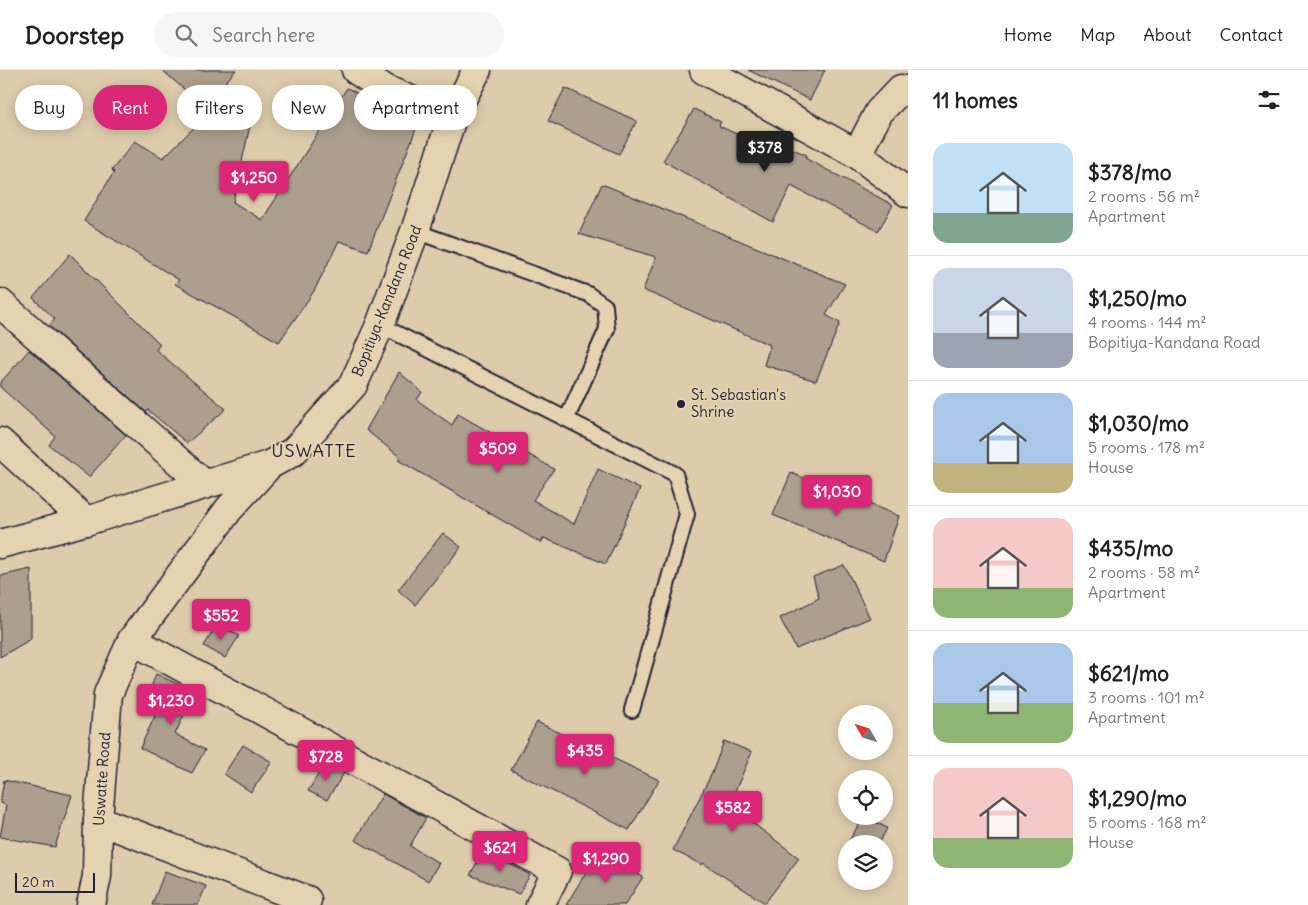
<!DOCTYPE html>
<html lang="en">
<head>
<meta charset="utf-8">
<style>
	:root { --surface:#fff; --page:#f6f6f6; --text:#202124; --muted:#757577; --line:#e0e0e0; --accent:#db2777 }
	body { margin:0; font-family:Delius,sans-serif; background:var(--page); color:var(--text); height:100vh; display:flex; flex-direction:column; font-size:19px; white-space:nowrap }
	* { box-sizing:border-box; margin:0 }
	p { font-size:16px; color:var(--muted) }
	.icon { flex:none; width:28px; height:28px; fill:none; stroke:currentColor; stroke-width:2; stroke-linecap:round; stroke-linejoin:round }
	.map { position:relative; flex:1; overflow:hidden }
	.side { display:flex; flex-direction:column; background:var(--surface); width:400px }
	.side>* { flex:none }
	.guide { position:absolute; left:15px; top:15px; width:475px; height:45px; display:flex; gap:10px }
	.needle { width:32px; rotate:309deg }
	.buttons { position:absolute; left:838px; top:635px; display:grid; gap:10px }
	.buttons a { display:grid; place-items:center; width:55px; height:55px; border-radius:50%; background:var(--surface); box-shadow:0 2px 12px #0003; font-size:25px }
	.scale { position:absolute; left:15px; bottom:12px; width:80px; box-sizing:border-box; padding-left:5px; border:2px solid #22223b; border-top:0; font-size:14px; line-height:18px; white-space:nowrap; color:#22223b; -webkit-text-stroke:4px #e5d2b0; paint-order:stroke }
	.price { position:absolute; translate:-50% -42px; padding:0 11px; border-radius:5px; background:var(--accent); color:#fff; font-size:16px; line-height:32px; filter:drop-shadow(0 1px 2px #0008) }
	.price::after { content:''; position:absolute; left:50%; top:30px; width:15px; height:11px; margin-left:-8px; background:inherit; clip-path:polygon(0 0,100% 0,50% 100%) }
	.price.active { background:#222; color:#fff }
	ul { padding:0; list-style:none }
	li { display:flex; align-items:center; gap:15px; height:125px; padding:0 25px }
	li+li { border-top:1px solid var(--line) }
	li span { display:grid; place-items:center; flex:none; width:140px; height:100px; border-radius:15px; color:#555 }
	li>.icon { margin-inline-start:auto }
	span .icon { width:60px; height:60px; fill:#fffc; stroke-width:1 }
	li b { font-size:21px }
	h2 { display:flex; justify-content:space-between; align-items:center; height:60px; padding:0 25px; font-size:21px }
	.chip { padding:0 18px; border-radius:22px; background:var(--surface); box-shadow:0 2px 12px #0003; font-size:18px; line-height:45px }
	.chip.active { background:var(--accent); color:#fff }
	header { display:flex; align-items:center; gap:30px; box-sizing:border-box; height:70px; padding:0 25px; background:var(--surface); border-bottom:1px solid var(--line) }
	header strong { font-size:24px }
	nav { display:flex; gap:28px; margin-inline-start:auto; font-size:18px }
	.search { width:350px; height:45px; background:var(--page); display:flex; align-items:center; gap:12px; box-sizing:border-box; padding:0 18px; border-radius:28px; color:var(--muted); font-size:19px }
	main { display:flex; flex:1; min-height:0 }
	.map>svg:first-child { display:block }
</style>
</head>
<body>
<header>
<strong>Doorstep</strong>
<div class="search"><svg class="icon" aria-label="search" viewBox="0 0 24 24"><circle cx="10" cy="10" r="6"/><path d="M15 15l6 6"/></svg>Search here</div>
<nav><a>Home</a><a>Map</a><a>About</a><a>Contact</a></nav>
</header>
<main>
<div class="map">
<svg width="908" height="835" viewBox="0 0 908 835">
	<rect width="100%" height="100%" fill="#ddcbab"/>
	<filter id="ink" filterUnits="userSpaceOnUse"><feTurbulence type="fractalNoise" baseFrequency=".02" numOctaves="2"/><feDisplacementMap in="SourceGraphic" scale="10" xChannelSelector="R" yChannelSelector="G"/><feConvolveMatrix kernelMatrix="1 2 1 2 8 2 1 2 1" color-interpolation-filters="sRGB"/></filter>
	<g filter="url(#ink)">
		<g fill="#ac9f8e" stroke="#22223b">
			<path d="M162,0H236L222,16L257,24L233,132L262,150L347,18L418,54L368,181L339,171L314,221L279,272L175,214L179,210L84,151L114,102L112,100L135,71L163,88L210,42Z"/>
			<path d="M748,0H825L810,30Z"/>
			<path d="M565,18L637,51L619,84L548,51Z"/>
			<path d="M694,39L721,52L719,56L774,81L778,73L807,85L805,88L893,135L878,161L791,116L773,152L663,91Z"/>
			<path d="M602,114L845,214L826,245L840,253L816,311L764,295L770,275L643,220L656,187L579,164Z"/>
			<path d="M70,184L160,274L156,280L226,339L187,373L148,340L146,342L49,256L55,249L33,228Z"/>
			<path d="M29,280L126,365L89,407L49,375L55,366L0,317V313Z"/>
			<path d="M399,302L422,322L417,330L452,355L458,344L554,399L533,430L574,454L598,399L640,419L606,494L544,468L541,473L398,390L400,387L366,360Z"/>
			<path d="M791,403L899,446L884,491L773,445Z"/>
			<path d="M443,463L461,477L415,535L398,520Z"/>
			<path d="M844,495L870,548L796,579L780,548L819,528L813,507Z"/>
			<path d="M31,499V569L0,587V506Z"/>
			<path d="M218,553L239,566L225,588L204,576Z"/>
			<path d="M156,604L195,622L175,664L205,680L192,703L140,678L161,633L147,628Z"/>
			<path d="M537,652L659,710L629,760L511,700Z"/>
			<path d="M724,671L752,682L729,735L799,788L765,833L703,793L702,795L673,780L712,703Z"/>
			<path d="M243,675L272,692L251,722L224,704Z"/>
			<path d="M325,693L344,703L327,730L308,721Z"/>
			<path d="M4,710L72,725L55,777L0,767L6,735L0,733Z"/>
			<path d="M383,724L426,748L410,776L439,793L428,811L355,770Z"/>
			<path d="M864,746L887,758L879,774H847Z"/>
			<path d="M484,780L530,805L519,824L470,805Z"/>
			<path d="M599,781L643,807L625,835H566Z"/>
			<path d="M165,801L206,816L198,835H152Z"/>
		</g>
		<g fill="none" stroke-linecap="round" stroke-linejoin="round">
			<defs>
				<g id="service">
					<path d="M415,161L588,224L605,236L607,259L567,348"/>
					<path d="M380,255L675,404L687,444L632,640"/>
				</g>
				<g id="minor">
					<path d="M356,0L385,19L452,48"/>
					<path d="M704,0L857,84L908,123"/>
					<path d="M857,84L879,42L901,19L908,22"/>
					<path d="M0,233L204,414"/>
					<path d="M0,372L86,451"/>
					<path d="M132,570L557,801L540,835"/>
					<path d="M98,750L307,830"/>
					<path d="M91,835L97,806L98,750L108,624L132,570L229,439L269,395"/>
				</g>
				<path id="tertiary" d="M0,474L86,451L269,395L293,382L353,315L380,255L415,161L452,48L477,0"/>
			</defs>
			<use href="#service" stroke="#22223b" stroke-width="18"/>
			<use href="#minor" stroke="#22223b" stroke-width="31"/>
			<use href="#tertiary" stroke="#22223b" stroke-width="31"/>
			<use href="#service" stroke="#e5d2b0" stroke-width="14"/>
			<use href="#minor" stroke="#e5d2b0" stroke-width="28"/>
			<use href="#tertiary" stroke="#e5d2b0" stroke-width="28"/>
		</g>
	</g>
	<circle fill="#22223b" stroke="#e5d2b0" stroke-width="2" cx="681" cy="334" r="5"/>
	<g text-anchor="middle" stroke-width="4" stroke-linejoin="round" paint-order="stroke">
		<g font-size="15" fill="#22223b" stroke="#e5d2b0">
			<text transform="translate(387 231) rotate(-68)" y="5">Bopitiya-Kandana Road</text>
			<text transform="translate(102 709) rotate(-86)" y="5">Uswatte Road</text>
		</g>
		<g font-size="15" fill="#22223b" stroke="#e5d2b0" text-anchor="start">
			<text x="691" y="330">St. Sebastian's<tspan x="691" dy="17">Shrine</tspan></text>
		</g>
		<g font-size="18" letter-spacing="1" fill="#22223b" stroke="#e5d2b0">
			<text x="314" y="387">USWATTE</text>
		</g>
	</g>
</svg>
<div class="buttons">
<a><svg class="needle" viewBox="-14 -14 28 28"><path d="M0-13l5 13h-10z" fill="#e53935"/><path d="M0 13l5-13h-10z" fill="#757577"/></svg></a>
<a><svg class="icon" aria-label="locate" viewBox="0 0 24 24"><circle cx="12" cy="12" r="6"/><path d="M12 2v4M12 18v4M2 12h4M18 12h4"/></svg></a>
<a><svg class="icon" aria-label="layers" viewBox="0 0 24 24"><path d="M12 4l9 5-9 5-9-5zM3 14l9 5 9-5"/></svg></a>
</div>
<div class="scale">20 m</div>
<b class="price active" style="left:765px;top:103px">$378</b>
<b class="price" style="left:254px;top:133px">$1,250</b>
<b class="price" style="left:498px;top:404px">$509</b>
<b class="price" style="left:837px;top:447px">$1,030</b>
<b class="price" style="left:221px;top:571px">$552</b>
<b class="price" style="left:171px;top:656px">$1,230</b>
<b class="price" style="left:585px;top:706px">$435</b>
<b class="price" style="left:326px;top:712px">$728</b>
<b class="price" style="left:733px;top:763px">$582</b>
<b class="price" style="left:500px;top:803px">$621</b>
<b class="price" style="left:606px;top:814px">$1,290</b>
<div class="guide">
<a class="chip">Buy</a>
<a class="chip active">Rent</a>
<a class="chip">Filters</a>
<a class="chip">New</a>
<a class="chip">Apartment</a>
</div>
</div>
<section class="side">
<h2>11 homes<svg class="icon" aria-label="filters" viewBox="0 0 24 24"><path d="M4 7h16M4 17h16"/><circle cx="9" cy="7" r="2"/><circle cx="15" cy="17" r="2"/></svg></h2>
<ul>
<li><span style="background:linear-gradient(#bfe0f5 70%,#7fa58c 0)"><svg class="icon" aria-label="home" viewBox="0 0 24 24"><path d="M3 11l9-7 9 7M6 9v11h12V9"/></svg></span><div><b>$378/mo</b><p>2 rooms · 56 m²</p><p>Apartment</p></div></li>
<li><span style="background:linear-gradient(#c9d6e8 65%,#9aa5b1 0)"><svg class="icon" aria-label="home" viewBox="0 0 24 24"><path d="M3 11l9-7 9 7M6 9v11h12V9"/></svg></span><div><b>$1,250/mo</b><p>4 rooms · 144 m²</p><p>Bopitiya-Kandana Road</p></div></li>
<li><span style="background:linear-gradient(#a9c7e8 70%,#c2b280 0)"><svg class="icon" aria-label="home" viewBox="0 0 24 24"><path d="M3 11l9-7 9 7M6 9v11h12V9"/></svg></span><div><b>$1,030/mo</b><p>5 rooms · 178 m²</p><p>House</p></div></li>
<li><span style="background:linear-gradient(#f6c9c9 70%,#8fb573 0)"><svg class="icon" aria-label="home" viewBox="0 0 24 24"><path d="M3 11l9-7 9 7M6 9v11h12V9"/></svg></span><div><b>$435/mo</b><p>2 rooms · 58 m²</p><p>Apartment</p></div></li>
<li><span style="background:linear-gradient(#a9c7e8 60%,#8fb573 0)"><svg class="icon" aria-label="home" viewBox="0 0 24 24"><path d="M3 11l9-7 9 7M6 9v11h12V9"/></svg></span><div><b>$621/mo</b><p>3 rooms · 101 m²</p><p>Apartment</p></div></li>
<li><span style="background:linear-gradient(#f6c9c9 70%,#8fb573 0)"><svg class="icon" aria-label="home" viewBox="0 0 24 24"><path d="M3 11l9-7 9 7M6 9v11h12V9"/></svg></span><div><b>$1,290/mo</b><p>5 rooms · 168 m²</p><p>House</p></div></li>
</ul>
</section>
</main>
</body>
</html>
